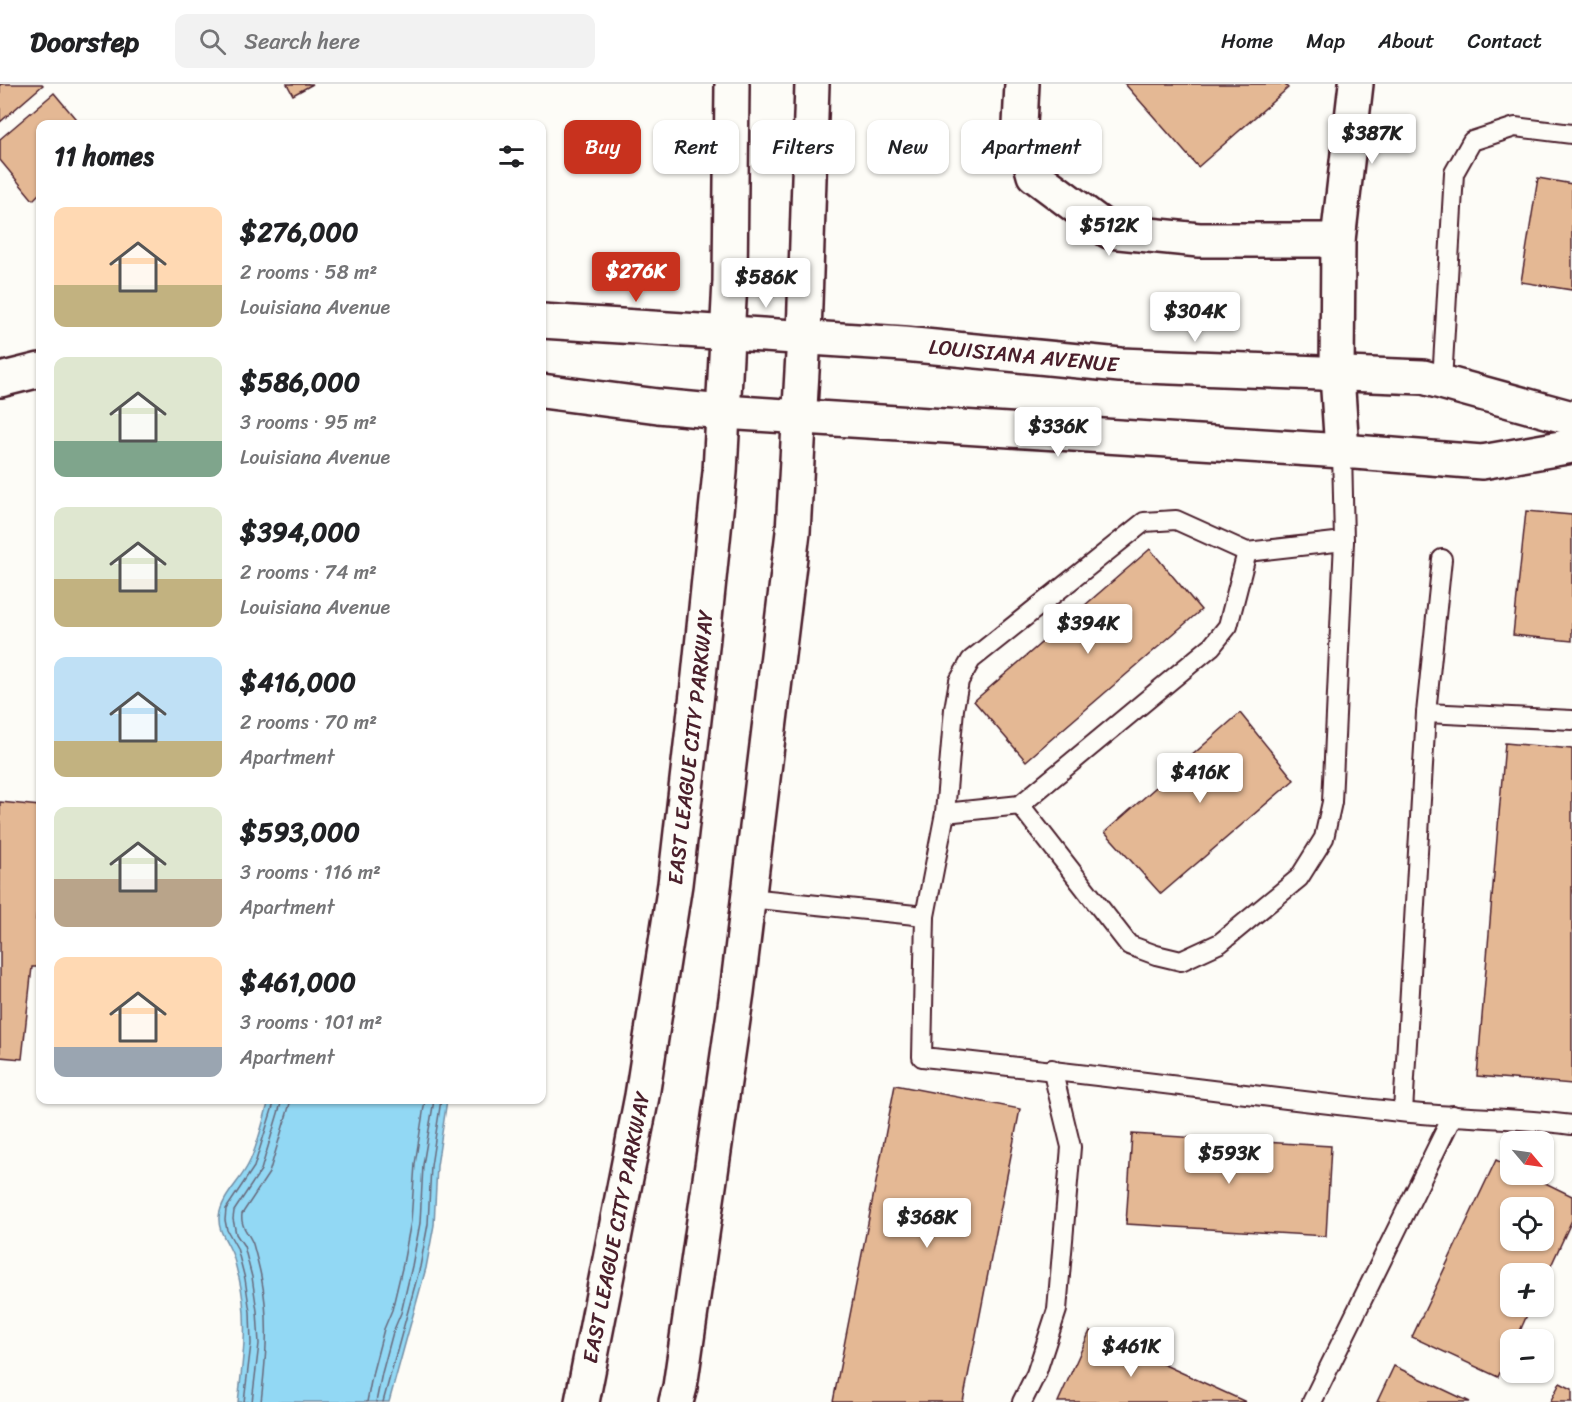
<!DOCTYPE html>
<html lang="en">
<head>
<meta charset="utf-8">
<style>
	:root { --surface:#fff; --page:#f2f2f2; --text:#202124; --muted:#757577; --line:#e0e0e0; --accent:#c8321e }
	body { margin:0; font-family:Sriracha,sans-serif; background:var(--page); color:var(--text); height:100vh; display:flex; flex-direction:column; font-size:22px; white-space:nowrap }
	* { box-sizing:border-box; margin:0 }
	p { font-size:20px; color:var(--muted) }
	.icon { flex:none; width:33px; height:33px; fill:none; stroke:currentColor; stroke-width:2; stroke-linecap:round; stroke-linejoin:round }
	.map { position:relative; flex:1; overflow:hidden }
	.drawer { position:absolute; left:36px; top:36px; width:510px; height:984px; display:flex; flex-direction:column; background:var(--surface); border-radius:12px; box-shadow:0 2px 4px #0004 }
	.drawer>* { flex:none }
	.banner { position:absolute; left:564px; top:36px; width:570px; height:54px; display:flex; gap:12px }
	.needle { width:39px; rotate:119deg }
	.controls { position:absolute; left:1500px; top:1047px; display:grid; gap:12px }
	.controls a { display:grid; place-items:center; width:54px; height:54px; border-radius:12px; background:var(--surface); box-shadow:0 2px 4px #0004; font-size:30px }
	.price { position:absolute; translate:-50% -51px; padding:0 14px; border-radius:6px; background:#fff; color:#222; font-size:20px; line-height:39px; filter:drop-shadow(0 2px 3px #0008) }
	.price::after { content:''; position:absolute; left:50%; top:36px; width:18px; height:14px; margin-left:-9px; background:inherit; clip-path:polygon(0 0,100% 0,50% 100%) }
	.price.on { background:var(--accent); color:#fff }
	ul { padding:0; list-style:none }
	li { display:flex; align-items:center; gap:18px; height:150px; padding:0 18px }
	li span { display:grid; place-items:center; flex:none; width:168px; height:120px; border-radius:12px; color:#555 }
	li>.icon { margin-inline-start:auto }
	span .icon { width:72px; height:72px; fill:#fffc; stroke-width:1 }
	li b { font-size:26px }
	h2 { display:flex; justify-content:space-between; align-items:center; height:72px; padding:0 18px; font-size:26px }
	.chip { padding:0 21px; border-radius:12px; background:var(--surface); box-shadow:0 2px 4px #0004; font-size:21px; line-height:54px }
	.chip.on { background:var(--accent); color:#fff }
	header { display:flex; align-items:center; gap:36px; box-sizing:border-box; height:84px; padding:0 30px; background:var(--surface); border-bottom:2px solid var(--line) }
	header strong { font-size:28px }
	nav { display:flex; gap:33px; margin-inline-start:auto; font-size:21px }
	.search { width:420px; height:54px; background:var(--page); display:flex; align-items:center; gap:15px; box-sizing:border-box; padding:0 21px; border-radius:12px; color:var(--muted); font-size:22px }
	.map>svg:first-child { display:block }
</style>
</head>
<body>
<header>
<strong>Doorstep</strong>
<div class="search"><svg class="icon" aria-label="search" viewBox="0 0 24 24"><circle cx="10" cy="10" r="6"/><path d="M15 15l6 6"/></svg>Search here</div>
<nav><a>Home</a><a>Map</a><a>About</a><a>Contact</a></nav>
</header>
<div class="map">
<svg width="1572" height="1318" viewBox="0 0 1572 1318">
	<rect width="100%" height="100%" fill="#fdfcf7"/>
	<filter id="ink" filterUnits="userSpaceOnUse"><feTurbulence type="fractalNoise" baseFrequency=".0167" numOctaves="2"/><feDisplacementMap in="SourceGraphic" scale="12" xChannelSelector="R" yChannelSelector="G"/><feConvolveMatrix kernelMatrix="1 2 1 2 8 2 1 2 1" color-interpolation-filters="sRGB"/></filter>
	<g filter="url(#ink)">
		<path fill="#92d8f4" stroke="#758ea4" stroke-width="1.5" d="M269,1016H447L437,1082L434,1141L426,1184L389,1318H238C243,1276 249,1235 239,1194C236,1185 235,1175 231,1167C226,1155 218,1147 219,1133C221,1113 239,1099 248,1081C258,1062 263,1037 269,1016Z"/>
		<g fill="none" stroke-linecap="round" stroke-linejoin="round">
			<g stroke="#67697b" stroke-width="1.5">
				<path d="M244,1318L251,1260L250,1228L245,1195L237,1164L227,1146L225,1136L226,1125L254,1083L275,1016"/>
				<path d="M252,1318L259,1260L257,1227L252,1193L244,1162L236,1150L233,1135L234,1127L261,1086L282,1016"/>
				<path d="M261,1318C266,1274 270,1236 261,1192C259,1182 256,1171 253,1160C249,1149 240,1143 242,1130L269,1089L291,1016"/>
				<path d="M367,1318L373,1287L384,1245L392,1226L403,1180L411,1137L415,1080L425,1016"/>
				<path d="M376,1318L382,1289L393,1248L401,1229L412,1182L420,1139L423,1081L434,1016"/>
				<path d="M383,1318L420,1183L428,1140L431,1082L441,1016"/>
			</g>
		</g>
		<g fill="#e4b894" stroke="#4a1f2b" stroke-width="1.5" fill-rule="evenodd">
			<path d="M0,0H42L43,1L0,38Z"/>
			<path d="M287,0H313L293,11Z"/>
			<path d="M1125,0H1284L1288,4L1198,83Z"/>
			<path d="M54,9L80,40H40V109L33,116L0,76V55Z"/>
			<path d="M1538,94L1572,100V206L1521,198Z"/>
			<path d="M1526,427L1572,431V557L1513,551Z"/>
			<path d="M1150,465L1201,526L1026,677L974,617Z"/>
			<path d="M1240,629L1294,696L1161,810L1105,748Z"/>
			<path d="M1505,659L1572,665V1000L1477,992Z"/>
			<path d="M0,718L40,722V795L36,836L40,837V883H32L22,975L0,973Z"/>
			<path d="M895,1001L1020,1025L963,1318H833Z"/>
			<path d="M1132,1050L1331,1062L1326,1152L1126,1140Z"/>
			<path d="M1496,1076L1510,1083V1090H1527L1572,1112V1136L1544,1197V1190H1510V1222H1531L1516,1256H1510V1267L1498,1293L1412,1253ZM1510,1124H1544V1156H1510Z"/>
			<path d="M1090,1247L1246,1318H1058Z"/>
			<path d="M1394,1282L1470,1318H1377Z"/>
			<path d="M1560,1299L1572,1305V1318H1550Z"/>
		</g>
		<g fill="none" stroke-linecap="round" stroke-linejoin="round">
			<defs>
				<g id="lane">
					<path d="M1442,298L1454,89L1472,57L1515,43L1572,50"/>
					<path d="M1342,367L1344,457L1247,468L1176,436L1144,438L971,576L959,597L954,625L945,729L925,832L922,973C1082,988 1241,1011 1400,1028C1457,1034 1515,1033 1572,1041"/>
					<path d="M1426,629L1572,636"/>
					<path d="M1020,721L1212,562L1228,542L1247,468"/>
					<path d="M945,729L1020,721L1129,861L1156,871L1181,877L1220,859L1299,794L1324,754L1332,718L1344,457"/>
					<path d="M749,814L925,832"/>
					<path d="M1403,1028L1426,629L1442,475"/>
					<path d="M1022,1318L1036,1290L1057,1226L1071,1063L1052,985"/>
					<path d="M1312,1318L1453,1031"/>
				</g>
				<g id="street">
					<path d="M1022,0L1020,41L1034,91L1109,147L1199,156H1338"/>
					<path d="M1342,367L1337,291L1338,156L1356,0"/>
				</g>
				<g id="secondary">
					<path id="s1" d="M542,237L904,260L1120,281L1423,293L1572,334"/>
					<path d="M0,296L40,286"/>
					<path d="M542,307L658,322L723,328L1342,367L1482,378L1572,362"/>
				</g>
				<g id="primary">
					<path id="s2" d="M582,1318L642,1012L675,800L699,592L720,388L730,197L732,0"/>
					<path d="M676,1318L680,1303L737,908L793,448L804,252L812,0"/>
				</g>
			</defs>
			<use href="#lane" stroke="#4a1f2b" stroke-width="22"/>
			<use href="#street" stroke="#4a1f2b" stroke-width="38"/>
			<use href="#secondary" stroke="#4a1f2b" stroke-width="38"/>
			<use href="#primary" stroke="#4a1f2b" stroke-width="38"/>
			<use href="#lane" stroke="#fdfcf7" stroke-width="18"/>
			<use href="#street" stroke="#fdfcf7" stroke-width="33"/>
			<use href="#secondary" stroke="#fdfcf7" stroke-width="33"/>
			<use href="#primary" stroke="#fdfcf7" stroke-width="33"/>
		</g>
	</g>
	<g text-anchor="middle" stroke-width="6" stroke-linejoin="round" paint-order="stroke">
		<g font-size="21" fill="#4a1f2b" stroke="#fdfcf7">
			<text dy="7" stroke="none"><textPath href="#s1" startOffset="483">LOUISIANA AVENUE</textPath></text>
			<text dy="7" stroke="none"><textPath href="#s2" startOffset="664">EAST LEAGUE CITY PARKWAY</textPath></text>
			<text dy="7" stroke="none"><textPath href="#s2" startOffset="178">EAST LEAGUE CITY PARKWAY</textPath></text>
		</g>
	</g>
</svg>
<div class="controls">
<a><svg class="needle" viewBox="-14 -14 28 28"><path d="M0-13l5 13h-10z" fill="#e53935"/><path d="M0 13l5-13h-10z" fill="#757577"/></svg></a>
<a><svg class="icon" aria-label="locate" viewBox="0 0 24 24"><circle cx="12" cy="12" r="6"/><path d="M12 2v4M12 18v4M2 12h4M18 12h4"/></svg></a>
<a>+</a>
<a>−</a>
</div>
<b class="price" style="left:1372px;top:81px">$387K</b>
<b class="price" style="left:1109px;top:173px">$512K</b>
<b class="price on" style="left:636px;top:219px">$276K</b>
<b class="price" style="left:766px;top:225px">$586K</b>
<b class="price" style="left:1195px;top:259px">$304K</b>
<b class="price" style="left:1058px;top:374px">$336K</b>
<b class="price" style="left:1088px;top:571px">$394K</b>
<b class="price" style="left:1200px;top:720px">$416K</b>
<b class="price" style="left:1229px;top:1101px">$593K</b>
<b class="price" style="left:927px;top:1165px">$368K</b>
<b class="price" style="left:1131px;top:1294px">$461K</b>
<div class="banner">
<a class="chip on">Buy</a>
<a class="chip">Rent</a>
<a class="chip">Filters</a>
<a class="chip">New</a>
<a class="chip">Apartment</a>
</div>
<section class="drawer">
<h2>11 homes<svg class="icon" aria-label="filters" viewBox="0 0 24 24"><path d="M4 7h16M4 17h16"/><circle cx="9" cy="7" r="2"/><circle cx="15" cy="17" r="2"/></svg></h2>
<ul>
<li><span style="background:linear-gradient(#ffd9b3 65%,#c2b280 0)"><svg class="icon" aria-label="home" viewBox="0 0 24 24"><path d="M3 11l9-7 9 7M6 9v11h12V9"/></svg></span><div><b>$276,000</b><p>2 rooms · 58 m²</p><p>Louisiana Avenue</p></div></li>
<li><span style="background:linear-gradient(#dfe7d0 70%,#7fa58c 0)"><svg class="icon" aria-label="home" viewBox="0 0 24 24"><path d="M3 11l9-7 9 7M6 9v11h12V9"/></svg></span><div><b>$586,000</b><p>3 rooms · 95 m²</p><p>Louisiana Avenue</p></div></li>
<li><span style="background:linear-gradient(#dfe7d0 60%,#c2b280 0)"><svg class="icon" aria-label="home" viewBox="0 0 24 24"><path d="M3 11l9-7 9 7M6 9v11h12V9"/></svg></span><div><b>$394,000</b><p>2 rooms · 74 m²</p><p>Louisiana Avenue</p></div></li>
<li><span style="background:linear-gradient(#bfe0f5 70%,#c2b280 0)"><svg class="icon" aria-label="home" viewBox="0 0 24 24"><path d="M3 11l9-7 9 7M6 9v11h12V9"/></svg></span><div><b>$416,000</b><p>2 rooms · 70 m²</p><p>Apartment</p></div></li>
<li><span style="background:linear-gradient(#dfe7d0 60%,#b9a48a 0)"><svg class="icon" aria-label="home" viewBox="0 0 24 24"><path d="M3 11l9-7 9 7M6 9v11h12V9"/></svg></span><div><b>$593,000</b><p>3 rooms · 116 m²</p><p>Apartment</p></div></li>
<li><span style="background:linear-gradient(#ffd9b3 75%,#9aa5b1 0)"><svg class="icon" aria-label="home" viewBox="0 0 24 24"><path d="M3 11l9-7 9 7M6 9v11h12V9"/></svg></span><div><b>$461,000</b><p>3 rooms · 101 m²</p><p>Apartment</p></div></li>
</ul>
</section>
</div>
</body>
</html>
